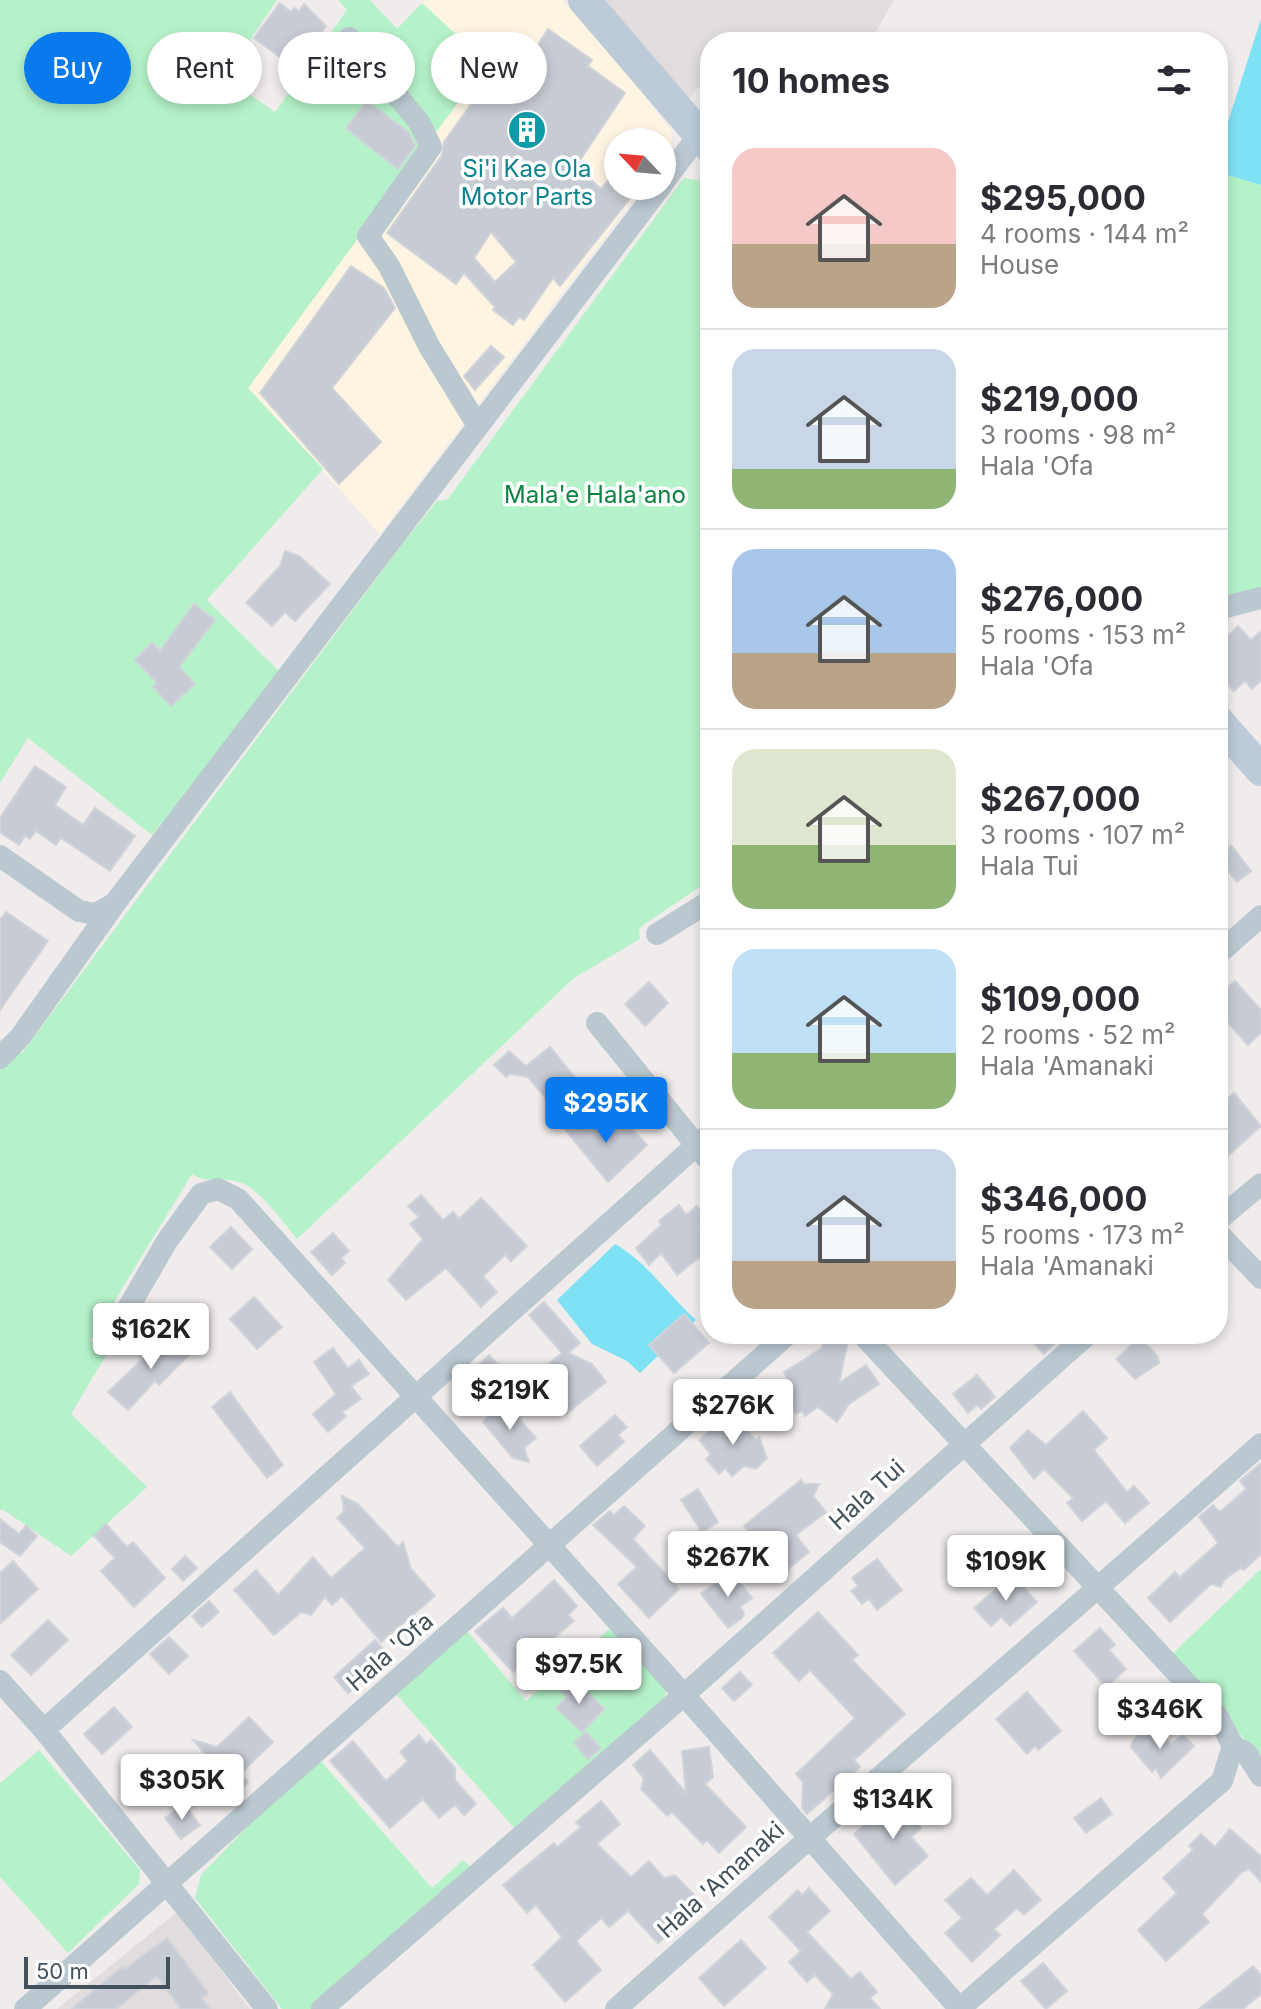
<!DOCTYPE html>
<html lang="en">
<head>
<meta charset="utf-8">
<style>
	:root { --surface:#fff; --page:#f7f7f7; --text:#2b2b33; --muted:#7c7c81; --line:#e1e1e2; --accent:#087aed }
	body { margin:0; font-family:Inter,sans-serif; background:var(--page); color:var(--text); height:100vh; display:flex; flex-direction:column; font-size:30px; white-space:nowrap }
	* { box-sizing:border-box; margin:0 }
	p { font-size:26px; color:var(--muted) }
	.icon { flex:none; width:44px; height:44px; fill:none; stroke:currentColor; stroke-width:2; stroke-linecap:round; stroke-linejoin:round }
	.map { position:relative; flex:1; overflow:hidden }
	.details { position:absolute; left:700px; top:32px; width:528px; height:1312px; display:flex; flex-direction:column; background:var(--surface); border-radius:32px; box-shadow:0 4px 12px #0003 }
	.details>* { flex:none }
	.top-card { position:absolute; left:24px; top:32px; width:556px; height:72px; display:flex; gap:16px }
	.needle { width:52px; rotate:296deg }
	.controls { position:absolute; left:604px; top:128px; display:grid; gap:16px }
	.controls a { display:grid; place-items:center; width:72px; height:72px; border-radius:50%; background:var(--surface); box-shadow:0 4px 12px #0003; font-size:40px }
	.scale { position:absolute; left:24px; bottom:20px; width:146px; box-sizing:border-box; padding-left:8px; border:4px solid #43515b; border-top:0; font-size:22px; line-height:28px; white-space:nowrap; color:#43515b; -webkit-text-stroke:6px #fff; paint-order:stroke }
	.price { position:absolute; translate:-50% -68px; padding:0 18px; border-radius:8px; background:#fff; color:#222; font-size:26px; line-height:52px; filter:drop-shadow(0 2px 4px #0008) }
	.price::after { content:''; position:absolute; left:50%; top:48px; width:24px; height:18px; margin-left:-12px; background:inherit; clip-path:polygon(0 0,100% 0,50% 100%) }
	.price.on { background:var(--accent); color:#fff }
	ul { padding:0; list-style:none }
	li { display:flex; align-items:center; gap:24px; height:200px; padding:0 32px }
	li+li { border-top:2px solid var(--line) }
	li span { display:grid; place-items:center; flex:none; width:224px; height:160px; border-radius:24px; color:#555 }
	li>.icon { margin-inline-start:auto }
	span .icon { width:96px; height:96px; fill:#fffc; stroke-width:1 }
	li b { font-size:34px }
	h2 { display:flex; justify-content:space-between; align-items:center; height:96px; padding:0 32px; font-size:34px }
	.chip { padding:0 28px; border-radius:36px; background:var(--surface); box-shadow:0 4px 12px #0003; font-size:28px; line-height:72px }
	.chip.on { background:var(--accent); color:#fff }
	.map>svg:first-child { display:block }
</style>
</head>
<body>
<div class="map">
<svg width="1261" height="2009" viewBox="0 0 1261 2009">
	<rect width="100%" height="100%" fill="#f0ecec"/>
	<path fill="#fdf4e2" d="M425,0H562L616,59L671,131L672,148L662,161V142H618V186H643L380,534L248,388L486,63L422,3Z"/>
	<g fill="#e1ddde">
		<path d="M599,0H894L870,42H710V73L685,104Z"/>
		<path d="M177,1912L250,2009H57Z"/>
	</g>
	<g fill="#b5f2c9">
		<path d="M0,0H277L225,77L275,112L347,10L338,0H370L397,29L422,3L487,63L248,388L323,469L207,600L283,675L152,835L28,738L0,783Z"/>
		<path d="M1218,172L1261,185V588L1218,602Z"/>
		<path d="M684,178L701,181L710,191V880L639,928L640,939L574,978L297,1239C284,1223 260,1190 242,1183C225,1176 208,1185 192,1174L90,1341L108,1352L71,1414L147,1487L71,1556L2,1509L0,1511V1039L22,1053L400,547L437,501L447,500Z"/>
		<path d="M1261,1569V1758L1171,1655Z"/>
		<path d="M612,1627L666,1689L665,1701L517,1831L395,1693L466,1630L526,1701Z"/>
		<path d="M39,1750L140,1870L139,1884L68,1953L0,1877V1783Z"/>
		<path d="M319,1759L432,1888L463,1860L486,1881L338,2009H282L195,1898L201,1875L270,1803Z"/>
	</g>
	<g fill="#7ee2f4">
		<path d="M1261,19V185L1218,172V153Z"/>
		<path d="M615,1244C647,1262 669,1296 696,1320L640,1373L627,1361L592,1344L557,1300Z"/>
	</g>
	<g fill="#c7cbd3" stroke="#d0d3d9" stroke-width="2" fill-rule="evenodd">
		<path d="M280,3L291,12L294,8L299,11L304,4L326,26L302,59L297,55L291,65L254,38Z"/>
		<path d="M548,29L592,60L588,66L625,93L576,166L601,189L618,169V186H640L560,286L553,278L524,320L519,317L513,325L493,310L495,307L464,273L456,284L387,233L442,155L444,142L498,67L516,79ZM491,232L516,262L495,282L474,258Z"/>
		<path d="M367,101L408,132L415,146L398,169L346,128Z"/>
		<path d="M351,266L384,288L395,308L332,388L381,442L339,484L260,393Z"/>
		<path d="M491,346L504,357L475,390L464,376Z"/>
		<path d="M285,551L299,556L330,584L295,621L285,612L272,626L246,603L280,566Z"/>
		<path d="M194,604L215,620L179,667L195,684L171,706L153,687L157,683L135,660L152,643L160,651Z"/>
		<path d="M1238,626L1251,640L1261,631V680L1252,689L1245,681L1234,691L1218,673V646Z"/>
		<path d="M35,766L66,787L55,805L83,825L95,808L135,836L110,871L61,838L56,845L36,831L30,839L25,836L19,845L0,832V818Z"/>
		<path d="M1231,845L1251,871L1237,882L1218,859Z"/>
		<path d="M6,912L48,941L0,1010V920Z"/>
		<path d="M1235,981L1261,1010V1033L1248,1045L1218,1012V996Z"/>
		<path d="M649,982L668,1003L645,1026L625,1004Z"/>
		<path d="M550,1047L578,1081L551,1104L528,1077L510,1074L506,1077L494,1065L509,1051L526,1066Z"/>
		<path d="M1234,1093L1261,1126L1218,1165V1107Z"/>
		<path d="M594,1118L596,1125L607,1121L618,1130L626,1123L647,1145L608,1182L563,1127Z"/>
		<path d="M421,1195L443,1220L453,1212L459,1219L481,1198L527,1246L511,1261L505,1255L483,1276L497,1292L481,1307L446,1268L406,1300L388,1280L423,1239L410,1224L419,1217L408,1206Z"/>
		<path d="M679,1205L686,1215L697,1206L709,1223L699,1230L710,1249L677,1275L661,1253L649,1265L636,1248L661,1225L659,1221Z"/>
		<path d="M231,1227L252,1249L232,1269L210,1247Z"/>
		<path d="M333,1233L349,1251L341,1258L345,1263L332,1275L311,1252Z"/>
		<path d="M254,1297L282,1327L257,1349L230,1319Z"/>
		<path d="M544,1302L580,1343L568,1353L592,1364L606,1382L566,1414L561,1408L554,1414L527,1381L562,1353L529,1315Z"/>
		<path d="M684,1314L709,1343L674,1373L649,1345Z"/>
		<path d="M171,1332L192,1352L159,1385L155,1381L128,1410L108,1392Z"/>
		<path d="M824,1334H842L848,1341L839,1383L866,1365L879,1384L849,1404L837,1422L818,1407L805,1416L802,1411L796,1414L781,1390L790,1384L784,1372L822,1348Z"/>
		<path d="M1025,1334H1065L1044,1354Z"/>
		<path d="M1140,1337L1158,1357L1159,1363L1135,1379L1116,1359Z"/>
		<path d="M333,1348L348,1368L359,1360L369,1374L351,1386L361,1399L342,1412L346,1416L328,1432L313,1414L336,1394L314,1362Z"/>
		<path d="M489,1355L526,1395L512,1407L476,1367Z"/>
		<path d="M977,1375L995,1397L981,1409L977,1405L968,1413L953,1394Z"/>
		<path d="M230,1392L283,1465L267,1478L212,1407Z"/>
		<path d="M503,1401L536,1438L524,1448L529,1462L513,1458L483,1422Z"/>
		<path d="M1083,1411L1107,1438L1094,1450L1127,1492L1134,1486L1149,1503L1125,1523L1106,1501L1082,1521L1067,1503L1073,1498L1044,1469L1034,1479L1010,1448L1028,1430L1046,1445Z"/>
		<path d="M729,1413L756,1440L759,1437L767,1458L756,1469L744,1466L732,1476L725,1468L719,1474L706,1459L711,1454L699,1440Z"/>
		<path d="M615,1415L627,1427L618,1435L624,1442L597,1466L580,1446Z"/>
		<path d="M1261,1463V1554L1244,1570L1241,1568L1224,1580L1221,1587L1211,1584L1170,1622L1148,1598L1175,1572L1180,1577L1218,1543L1199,1517L1213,1505L1220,1512L1246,1489L1240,1481Z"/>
		<path d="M801,1480L804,1484H819L813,1496L826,1512L796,1535L809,1552L783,1573L744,1526Z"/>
		<path d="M698,1489L718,1522L702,1532L681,1500Z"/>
		<path d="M342,1496L358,1504L398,1547L403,1542L411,1569L435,1596L381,1642L342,1596L332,1605L325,1597L311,1615L301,1612L274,1635L234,1590L256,1570L278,1595L313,1557L331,1578L336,1574L365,1548L337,1518L344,1511Z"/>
		<path d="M624,1506L645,1526L633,1539L679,1589L649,1618L618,1584L637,1567L593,1525L610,1511L614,1515Z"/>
		<path d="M0,1519L19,1534L26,1526L37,1536L20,1556L0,1542Z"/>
		<path d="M106,1524L127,1547L133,1542L165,1578L134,1607L101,1571L115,1558L94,1536Z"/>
		<path d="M185,1556L197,1568L183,1581L172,1569Z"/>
		<path d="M877,1559L902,1590L877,1610L869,1599L862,1604L851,1591L858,1586L852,1578Z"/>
		<path d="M13,1561L38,1589L0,1624V1573Z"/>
		<path d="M731,1571L752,1598L740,1607L744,1613L742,1618L728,1628L701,1594Z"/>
		<path d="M1012,1575L1037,1602L1010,1626L1001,1617L991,1626L974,1608Z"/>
		<path d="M554,1580L577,1606L568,1615L574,1621L513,1672L475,1631L503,1608L512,1618Z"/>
		<path d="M209,1601L219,1612L202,1627L192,1616Z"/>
		<path d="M818,1612L858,1655L852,1660L905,1714L854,1760L860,1767L807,1814L802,1808L803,1782L796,1774L855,1718L810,1670L799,1681L773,1653Z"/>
		<path d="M48,1620L68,1640L31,1675L11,1655Z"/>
		<path d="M1100,1628L1115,1645L1109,1650L1126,1669L1106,1687L1074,1651Z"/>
		<path d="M169,1637L188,1656L169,1674L150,1654Z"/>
		<path d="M375,1640L391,1658L348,1693L334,1677Z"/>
		<path d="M740,1672L752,1685L734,1701L722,1688Z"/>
		<path d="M573,1678L604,1709L582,1732L556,1708L567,1697L561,1691Z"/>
		<path d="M1027,1692L1061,1731L1038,1750L1035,1746L1027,1754L996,1719Z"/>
		<path d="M114,1707L132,1727L102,1754L84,1734Z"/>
		<path d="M249,1717L273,1742L240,1774L248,1782L230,1800L219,1788L224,1783L215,1774L219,1770L193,1740L217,1747Z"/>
		<path d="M1145,1728L1158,1741L1164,1736L1171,1744L1183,1735L1194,1746L1161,1778L1156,1768L1152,1772L1131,1747L1132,1742Z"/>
		<path d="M586,1732L601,1748L588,1759L574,1743Z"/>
		<path d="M419,1735L426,1744L431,1740L455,1768V1780L476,1804L464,1815L455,1805L439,1818L423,1799L390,1828L330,1761L353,1741L386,1781L408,1761L400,1752Z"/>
		<path d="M709,1747L713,1777L705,1784L746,1827L719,1853L707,1840L703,1844L672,1812L667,1816L641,1789L644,1779L633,1765L650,1750L686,1793L682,1751Z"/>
		<path d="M894,1798L921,1828L911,1837L928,1856L895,1885L854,1834Z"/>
		<path d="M1101,1798L1112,1814L1086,1833L1074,1818Z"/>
		<path d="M601,1801L620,1824L597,1844L631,1877L649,1861L664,1878L675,1875L703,1904L658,1943L628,1911L609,1927L601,1918L576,1941L601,1970L565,2002L533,1965L562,1937L536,1905L527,1913L503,1885L554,1843L557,1847L581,1827L576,1822Z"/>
		<path d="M184,1804L200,1825L181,1839L165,1818Z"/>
		<path d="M1230,1829L1261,1856V1882L1249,1869L1242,1872L1202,1914L1209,1922L1166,1961L1138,1930L1177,1893L1163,1878L1193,1850L1189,1846L1201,1834L1215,1847Z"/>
		<path d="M1014,1870L1041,1900L1024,1915L1017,1908L994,1929L1000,1935L972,1962L945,1933L962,1918L945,1900L971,1878L987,1895Z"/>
		<path d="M809,1888L830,1911L807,1932L851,1979L860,1972L877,1992L870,1998L880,2009H825L833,1994L815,1975L807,1982L789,1962L801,1951L769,1917L798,1890L802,1895Z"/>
		<path d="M167,1938L208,1993L201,1998L210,2009H181L157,1976L116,2009H72L123,1966L125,1969Z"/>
		<path d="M741,1940L766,1968L724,2006L699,1978Z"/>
		<path d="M1043,1963L1067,1991L1046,2009L1021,1981Z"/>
		<path d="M1253,1966L1261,1975V1994L1243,2009H1199Z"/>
	</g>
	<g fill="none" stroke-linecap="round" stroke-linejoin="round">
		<g stroke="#bbc8d0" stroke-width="22">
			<path d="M349,38L419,122L431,147L368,236L389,266L429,346L478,426"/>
			<path d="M662,184L699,135"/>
			<path d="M1218,609L1261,598"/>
			<path d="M0,856L79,911L96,914L115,903L661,186"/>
			<path d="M657,934L710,901"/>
			<path d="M1218,954L1261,916"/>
			<path d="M597,1023L710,1162"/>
			<path d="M0,1058L21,1036L114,905"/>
			<path d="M1218,1220L1261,1184"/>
			<path d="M1218,1233L1261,1278"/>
			<path d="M862,1334L1218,1717L1233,1746L1222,1781L959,2009"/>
			<path d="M109,1341L167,1241L201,1194L218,1189L238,1199L684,1695L960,2009"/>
			<path d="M0,1681L44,1730L710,1133"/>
			<path d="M44,1730L267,2009"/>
			<path d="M1233,1746L1246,1753L1261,1776"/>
			<path d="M25,2009L788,1334"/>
			<path d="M322,2009L684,1695L1088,1334"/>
			<path d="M616,2009C829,1818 1048,1634 1261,1444"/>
		</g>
		<g stroke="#bdcbd8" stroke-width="32">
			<path d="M584,0L710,147"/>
			<path d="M1218,721L1261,770"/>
		</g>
	</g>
	<defs>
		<symbol id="building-disc" viewBox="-11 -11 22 22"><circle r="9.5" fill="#0f9aa8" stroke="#fff"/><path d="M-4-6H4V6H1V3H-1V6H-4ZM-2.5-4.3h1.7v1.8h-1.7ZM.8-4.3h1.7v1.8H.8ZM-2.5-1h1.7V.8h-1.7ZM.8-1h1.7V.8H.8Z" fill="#fff"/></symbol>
	</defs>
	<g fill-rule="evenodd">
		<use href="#building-disc" x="505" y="108" width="44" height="44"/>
	</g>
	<g text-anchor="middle" stroke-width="7" stroke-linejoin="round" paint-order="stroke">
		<g font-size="24" fill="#0d838f" stroke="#fff">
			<text x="527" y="177">Si'i Kae Ola<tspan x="527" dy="28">Motor Parts</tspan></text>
		</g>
		<g font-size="24" fill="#0e8341" stroke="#fff">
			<text x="595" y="503">Mala'e Hala'ano</text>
		</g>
		<g font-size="24" fill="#43515b" stroke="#fff">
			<text transform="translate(867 1495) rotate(-42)" y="8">Hala Tui</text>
			<text transform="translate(390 1652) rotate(-41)" y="8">Hala 'Ofa</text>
			<text transform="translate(721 1880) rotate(-42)" y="8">Hala 'Amanaki</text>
		</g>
	</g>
</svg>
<div class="controls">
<a><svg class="needle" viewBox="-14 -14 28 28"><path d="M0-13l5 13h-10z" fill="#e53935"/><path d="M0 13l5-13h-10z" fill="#7c7c81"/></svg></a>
</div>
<div class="scale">50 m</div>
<b class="price on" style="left:606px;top:1145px">$295K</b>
<b class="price" style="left:151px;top:1371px">$162K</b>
<b class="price" style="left:510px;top:1432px">$219K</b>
<b class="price" style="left:733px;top:1447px">$276K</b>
<b class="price" style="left:728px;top:1599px">$267K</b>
<b class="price" style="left:1006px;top:1603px">$109K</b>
<b class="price" style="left:579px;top:1706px">$97.5K</b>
<b class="price" style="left:1160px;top:1751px">$346K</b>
<b class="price" style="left:182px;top:1822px">$305K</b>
<b class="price" style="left:893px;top:1841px">$134K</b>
<div class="top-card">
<a class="chip on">Buy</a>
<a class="chip">Rent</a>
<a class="chip">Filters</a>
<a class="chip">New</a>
</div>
<section class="details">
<h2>10 homes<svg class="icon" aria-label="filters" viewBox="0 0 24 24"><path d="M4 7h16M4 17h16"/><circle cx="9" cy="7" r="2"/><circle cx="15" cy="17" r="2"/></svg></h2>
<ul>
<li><span style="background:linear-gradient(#f6c9c9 60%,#b9a48a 0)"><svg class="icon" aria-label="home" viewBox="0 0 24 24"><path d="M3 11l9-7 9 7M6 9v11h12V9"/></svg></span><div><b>$295,000</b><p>4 rooms · 144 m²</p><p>House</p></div></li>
<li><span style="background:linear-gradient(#c9d6e8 75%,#8fb573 0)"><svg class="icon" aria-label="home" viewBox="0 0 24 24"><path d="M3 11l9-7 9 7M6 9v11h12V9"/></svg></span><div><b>$219,000</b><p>3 rooms · 98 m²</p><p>Hala 'Ofa</p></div></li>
<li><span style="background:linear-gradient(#a9c7e8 65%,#b9a48a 0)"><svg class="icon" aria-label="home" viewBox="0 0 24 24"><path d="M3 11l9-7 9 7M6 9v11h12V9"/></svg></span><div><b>$276,000</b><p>5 rooms · 153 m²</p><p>Hala 'Ofa</p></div></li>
<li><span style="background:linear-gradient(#dfe7d0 60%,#8fb573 0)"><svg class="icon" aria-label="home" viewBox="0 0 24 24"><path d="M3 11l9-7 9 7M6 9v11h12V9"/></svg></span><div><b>$267,000</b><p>3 rooms · 107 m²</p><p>Hala Tui</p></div></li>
<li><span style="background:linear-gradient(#bfe0f5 65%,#8fb573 0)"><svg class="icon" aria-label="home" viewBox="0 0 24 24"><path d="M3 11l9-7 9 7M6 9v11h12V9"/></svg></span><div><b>$109,000</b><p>2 rooms · 52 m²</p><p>Hala 'Amanaki</p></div></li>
<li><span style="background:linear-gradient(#c9d6e8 70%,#b9a48a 0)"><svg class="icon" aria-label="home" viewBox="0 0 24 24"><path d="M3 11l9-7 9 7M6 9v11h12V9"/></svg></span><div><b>$346,000</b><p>5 rooms · 173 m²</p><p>Hala 'Amanaki</p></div></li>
</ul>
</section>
</div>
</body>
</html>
